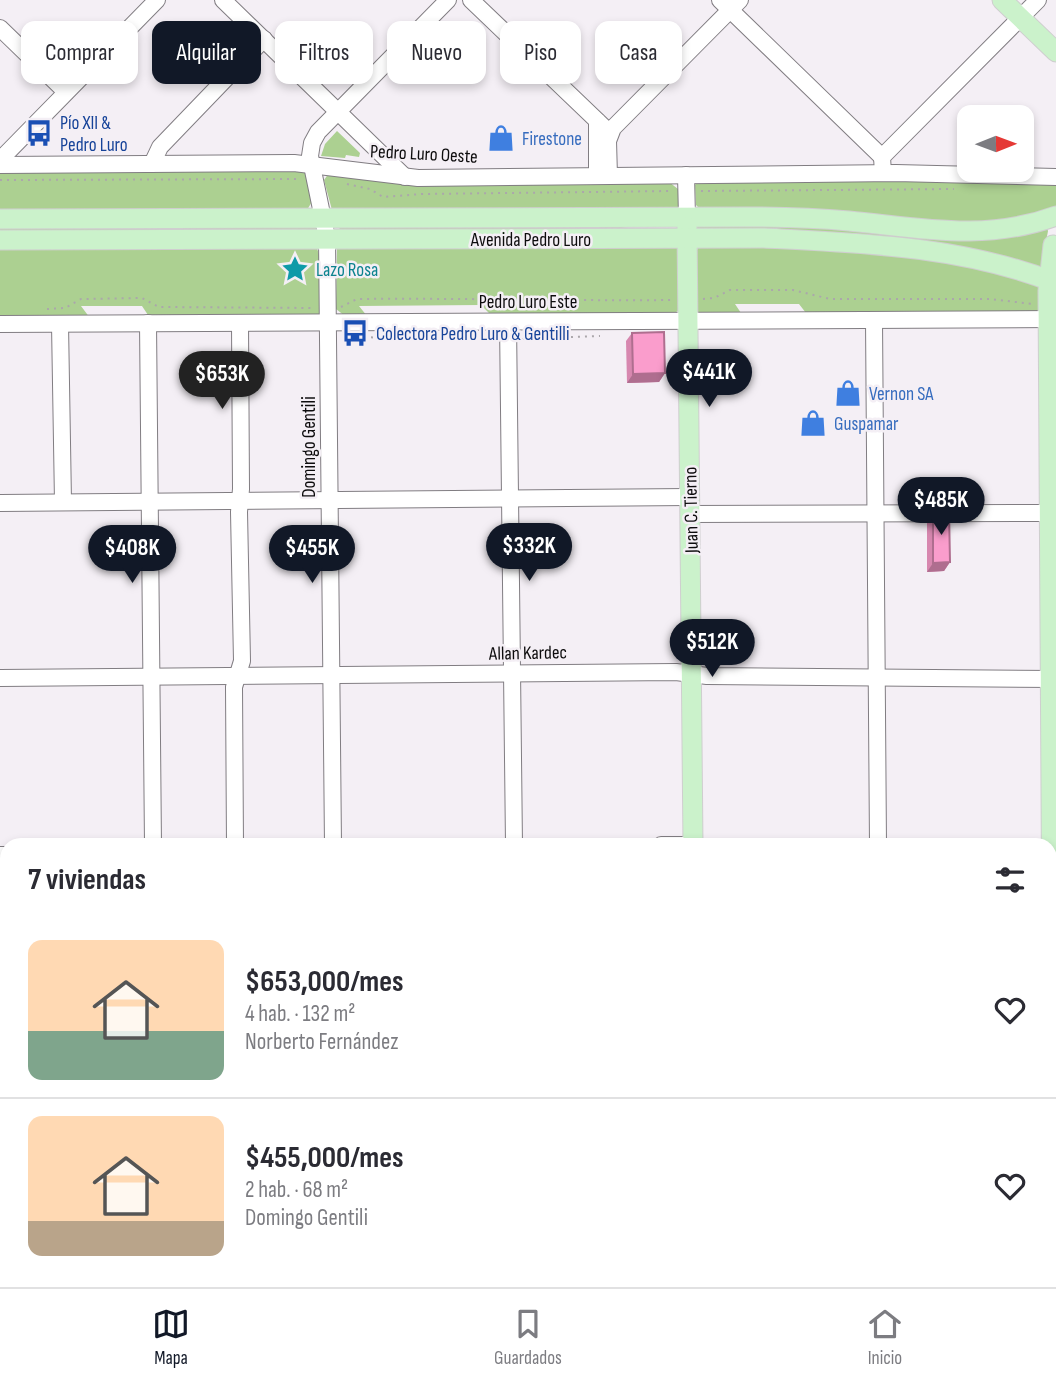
<!DOCTYPE html>
<html lang="es">
<head>
<meta charset="utf-8">
<style>
	:root { --surface:#fff; --page:#f7f7f7; --text:#2b2b33; --muted:#7c7c81; --line:#e1e1e2; --accent:#111827 }
	body { margin:0; font-family:"Sofia Sans Condensed",sans-serif; background:var(--page); color:var(--text); height:100vh; display:flex; flex-direction:column; font-size:26px; white-space:nowrap }
	* { box-sizing:border-box; margin:0 }
	p { font-size:23px; color:var(--muted) }
	.icon { flex:none; width:38px; height:38px; fill:none; stroke:currentColor; stroke-width:2; stroke-linecap:round; stroke-linejoin:round }
	.map { position:relative; flex:1; overflow:hidden }
	.side { position:absolute; left:0px; top:838px; width:1057px; height:450px; display:flex; flex-direction:column; background:var(--surface); border-radius:21px 21px 0 0; box-shadow:0 4px 10px #0003 }
	.side>* { flex:none }
	.hud { position:absolute; left:21px; top:21px; width:700px; height:63px; display:flex; gap:14px }
	.needle { width:46px; rotate:89deg }
	.fabs { position:absolute; left:957px; top:105px; display:grid; gap:14px }
	.fabs a { display:grid; place-items:center; width:77px; height:77px; border-radius:14px; background:var(--surface); box-shadow:0 4px 10px #0003; font-size:35px }
	.price { position:absolute; translate:-50% -60px; padding:0 16px; border-radius:24px; background:var(--accent); color:#fff; font-size:23px; line-height:46px; filter:drop-shadow(0 2px 4px #0008) }
	.price::after { content:''; position:absolute; left:50%; top:42px; width:21px; height:16px; margin-left:-10px; background:inherit; clip-path:polygon(0 0,100% 0,50% 100%) }
	.price.active { background:#222; color:#fff }
	ul { padding:0; list-style:none }
	li { display:flex; align-items:center; gap:21px; height:175px; padding:0 28px }
	li+li { border-top:2px solid var(--line) }
	li span { display:grid; place-items:center; flex:none; width:196px; height:140px; border-radius:14px; color:#555 }
	li>.icon { margin-inline-start:auto }
	span .icon { width:84px; height:84px; fill:#fffc; stroke-width:1 }
	li b { font-size:30px }
	h2 { display:flex; justify-content:space-between; align-items:center; height:84px; padding:0 28px; font-size:30px }
	.pill { padding:0 24px; border-radius:14px; background:var(--surface); box-shadow:0 4px 10px #0003; font-size:24px; line-height:63px }
	.pill.active { background:var(--accent); color:#fff }
	.dock { display:flex; justify-content:space-around; align-items:center; height:98px; border-top:2px solid var(--line); background:var(--surface); font-size:19px; color:var(--muted) }
	.dock a { display:grid; justify-items:center; gap:4px }
	.dock .active { color:var(--accent) }
	.map>svg:first-child { display:block }
</style>
</head>
<body>
<div class="map">
<svg width="1056" height="1287" viewBox="0 0 1056 1287">
	<rect width="100%" height="100%" fill="#f4eff5"/>
	<g fill="#acd091">
		<path d="M337,131L360,153L359,157L346,155L345,158L321,156L325,144Z"/>
		<path d="M304,170L313,200L307,210L0,212V171Z"/>
		<path d="M329,173L669,182L678,189L679,208L332,210L324,180Z"/>
		<path d="M899,180L1056,183V211L992,225L700,209L696,205L695,185L697,182Z"/>
		<path d="M314,223L318,230L0,234V224Z"/>
		<path d="M696,224L1047,228L1048,231L1041,268L1015,259L960,248L697,233Z"/>
		<path d="M402,227H677H627L592,233L337,231L340,228Z"/>
		<path d="M764,243L951,260L1039,285V312L806,313L799,304H735L741,313L696,312V252L699,246Z"/>
		<path d="M677,244L680,309L675,313L491,315L481,305L359,306L367,316H345L336,309L337,246Z"/>
		<path d="M0,246L317,248L319,255L320,315L150,318L142,306H81L90,318H0Z"/>
	</g>
	<g fill="none" stroke-linecap="round" stroke-linejoin="round">
		<defs>
			<g id="minor">
				<path d="M223,0L405,177"/>
				<path d="M471,0L610,133"/>
				<path d="M720,0L882,157"/>
				<path d="M0,28L66,92"/>
				<path d="M597,121V176"/>
				<path d="M0,160L157,0"/>
				<path d="M152,164L160,147L264,39"/>
				<path d="M0,165L294,163L418,178L896,173L1056,177"/>
				<path d="M883,173L882,157L1038,0"/>
				<path d="M686,175L687,217"/>
				<path d="M609,176L608,141L613,128L740,0"/>
				<path d="M874,320L878,845"/>
				<path d="M508,322L514,845"/>
				<path d="M148,323L153,845"/>
				<path d="M0,324L1056,319"/>
				<path d="M60,324L63,502"/>
				<path d="M0,503L689,497"/>
				<path d="M690,514L1056,513"/>
				<path d="M0,678L676,672L707,676L1056,679"/>
				<path d="M235,845L234,687L242,661L239,512L241,489L240,323"/>
				<path d="M333,845L327,238L310,156L312,143L318,132L448,0"/>
				<path d="M661,845H693"/>
				<path d="M0,855H7"/>
				<path d="M0,1051L7,1049"/>
				<path d="M0,1228H7"/>
				<path d="M155,1281V1287"/>
				<path d="M336,1281V1287"/>
				<path d="M519,1281V1287"/>
				<path d="M881,1281V1287"/>
				<path d="M968,1281V1287"/>
			</g>
			<g id="major">
				<path d="M1002,0L1056,52"/>
				<path d="M0,219L746,217C780,217 815,218 849,221C921,228 985,242 1056,216"/>
				<path d="M687,227L693,845"/>
				<path d="M0,240L764,238C862,243 963,246 1056,283"/>
				<path d="M1053,245L1048,291L1054,1287"/>
				<path d="M697,1281L698,1287"/>
			</g>
		</defs>
		<use href="#minor" stroke="#817d82" stroke-width="18"/>
		<use href="#major" stroke="#cfcecf" stroke-width="21"/>
		<g stroke="#aba7ab" stroke-width="2" stroke-dasharray="2 5" stroke-linecap="butt">
			<path d="M0,180L300,179"/>
			<path d="M347,184L370,189L383,197L422,194L671,191"/>
			<path d="M701,191L954,189"/>
			<path d="M703,299L714,298L730,290H793L830,299H990L1033,304"/>
			<path d="M341,307L357,299C462,298 567,301 673,300"/>
			<path d="M47,309L65,308L81,299L142,298L159,307L315,308"/>
			<path d="M343,337L495,339"/>
			<path d="M522,339L600,336"/>
		</g>
		<use href="#minor" stroke="#fff" stroke-width="16"/>
		<use href="#major" stroke="#cbf2cb" stroke-width="19"/>
	</g>
	<g fill="#d787af">
		<path d="M632,333L665,373L659,382L627,383L626,341Z"/>
		<path d="M933,511L950,562L944,571L927,572V520Z"/>
	</g>
	<g fill="#af6e8f">
		<path d="M665,373L659,382L627,383L633,374Z"/>
		<path d="M950,562L944,571L927,572L933,563Z"/>
	</g>
	<g fill="#fa9dcc" stroke="#af6e8f" stroke-width="2">
		<path d="M664,332L665,373L633,374L632,333Z"/>
		<path d="M933,511H949L950,562L933,563Z"/>
	</g>
	<defs>
		<symbol id="bus-bare" viewBox="-9 -9 18 18"><path d="M-5-6H5V4H4V6H2V4H-2V6H-4V4H-5ZM-3.5-4V0h7V-4ZM-3.5 1.2v1.5H-2V1.2ZM2 1.2v1.5H3.5V1.2Z" fill="#1a4fb4" stroke="#f4eff5" stroke-width="2.5" paint-order="stroke"/></symbol>
		<symbol id="shop-bare" viewBox="-9 -9 18 18"><path d="M-5-2.5h2.3a2.7 3.5 0 0 1 5.4 0H5L5.5 6h-11ZM-1.5-2.5h3a1.5 2.3 0 0 0-3 0Z" fill="#3f7fe0" stroke="#f4eff5" stroke-width="2.5" paint-order="stroke"/></symbol>
		<symbol id="sight-bare" viewBox="-9 -9 18 18"><path d="M0-6L1.8-2.2L6-1.7L2.9 1.2L3.7 5.4L0 3.3L-3.7 5.4L-2.9 1.2L-6-1.7L-1.8-2.2Z" fill="#0f9aa8" stroke="#f4eff5" stroke-width="2.5" paint-order="stroke"/></symbol>
	</defs>
	<g fill-rule="evenodd">
		<use href="#bus-bare" x="20" y="114" width="38" height="38"/>
		<use href="#shop-bare" x="482" y="119" width="38" height="38"/>
		<use href="#sight-bare" x="276" y="250" width="38" height="38"/>
		<use href="#bus-bare" x="336" y="314" width="38" height="38"/>
		<use href="#shop-bare" x="829" y="374" width="38" height="38"/>
		<use href="#shop-bare" x="794" y="404" width="38" height="38"/>
	</g>
	<g text-anchor="middle" stroke-width="5" stroke-linejoin="round" paint-order="stroke">
		<g font-size="19" fill="#164399" stroke="#f4eff5" text-anchor="start">
			<text x="60" y="129">Pío XII &amp;<tspan x="60" dy="22">Pedro Luro</tspan></text>
			<text x="376" y="340">Colectora Pedro Luro &amp; Gentilli</text>
		</g>
		<g font-size="19" fill="#366cbe" stroke="#f4eff5" text-anchor="start">
			<text x="522" y="145">Firestone</text>
			<text x="869" y="400">Vernon SA</text>
			<text x="834" y="430">Guspamar</text>
		</g>
		<g font-size="19" fill="#0d0c0d" stroke="#f4eff5">
			<text transform="translate(424 153) rotate(3)" y="7">Pedro Luro Oeste</text>
			<text x="531" y="246">Avenida Pedro Luro</text>
			<text x="528" y="308">Pedro Luro Este</text>
			<text transform="translate(308 447) rotate(-90)" y="7">Domingo Gentili</text>
			<text transform="translate(690 510) rotate(-91)" y="7">Juan C. Tierno</text>
			<text transform="translate(528 652) rotate(-1)" y="7">Allan Kardec</text>
		</g>
		<g font-size="19" fill="#0d838f" stroke="#f4eff5" text-anchor="start">
			<text x="316" y="276">Lazo Rosa</text>
		</g>
	</g>
</svg>
<div class="fabs">
<a><svg class="needle" viewBox="-14 -14 28 28"><path d="M0-13l5 13h-10z" fill="#e53935"/><path d="M0 13l5-13h-10z" fill="#7c7c81"/></svg></a>
</div>
<b class="price" style="left:709px;top:409px">$441K</b>
<b class="price active" style="left:222px;top:411px">$653K</b>
<b class="price" style="left:941px;top:537px">$485K</b>
<b class="price" style="left:529px;top:583px">$332K</b>
<b class="price" style="left:132px;top:585px">$408K</b>
<b class="price" style="left:312px;top:585px">$455K</b>
<b class="price" style="left:712px;top:679px">$512K</b>
<div class="hud">
<a class="pill">Comprar</a>
<a class="pill active">Alquilar</a>
<a class="pill">Filtros</a>
<a class="pill">Nuevo</a>
<a class="pill">Piso</a>
<a class="pill">Casa</a>
</div>
<section class="side">
<h2>7 viviendas<svg class="icon" aria-label="filters" viewBox="0 0 24 24"><path d="M4 7h16M4 17h16"/><circle cx="9" cy="7" r="2"/><circle cx="15" cy="17" r="2"/></svg></h2>
<ul>
<li><span style="background:linear-gradient(#ffd9b3 65%,#7fa58c 0)"><svg class="icon" aria-label="home" viewBox="0 0 24 24"><path d="M3 11l9-7 9 7M6 9v11h12V9"/></svg></span><div><b>$653,000/mes</b><p>4 hab. · 132 m²</p><p>Norberto Fernández</p></div><svg class="icon" aria-label="heart" viewBox="0 0 24 24"><path d="M12 20l-8-8c-3-5 5-10 8-4 3-6 11-1 8 4z"/></svg></li>
<li><span style="background:linear-gradient(#ffd9b3 75%,#b9a48a 0)"><svg class="icon" aria-label="home" viewBox="0 0 24 24"><path d="M3 11l9-7 9 7M6 9v11h12V9"/></svg></span><div><b>$455,000/mes</b><p>2 hab. · 68 m²</p><p>Domingo Gentili</p></div><svg class="icon" aria-label="heart" viewBox="0 0 24 24"><path d="M12 20l-8-8c-3-5 5-10 8-4 3-6 11-1 8 4z"/></svg></li>
</ul>
</section>
</div>
<nav class="dock">
<a class="active"><svg class="icon" aria-label="map" viewBox="0 0 24 24"><path d="M3 6l6-2 6 2 6-2v14l-6 2-6-2-6 2zM9 4v14M15 6v14"/></svg>Mapa</a>
<a><svg class="icon" aria-label="saved" viewBox="0 0 24 24"><path d="M7 4h10v16l-5-4-5 4z"/></svg>Guardados</a>
<a><svg class="icon" aria-label="home" viewBox="0 0 24 24"><path d="M3 11l9-7 9 7M6 9v11h12V9"/></svg>Inicio</a>
</nav>
</body>
</html>
